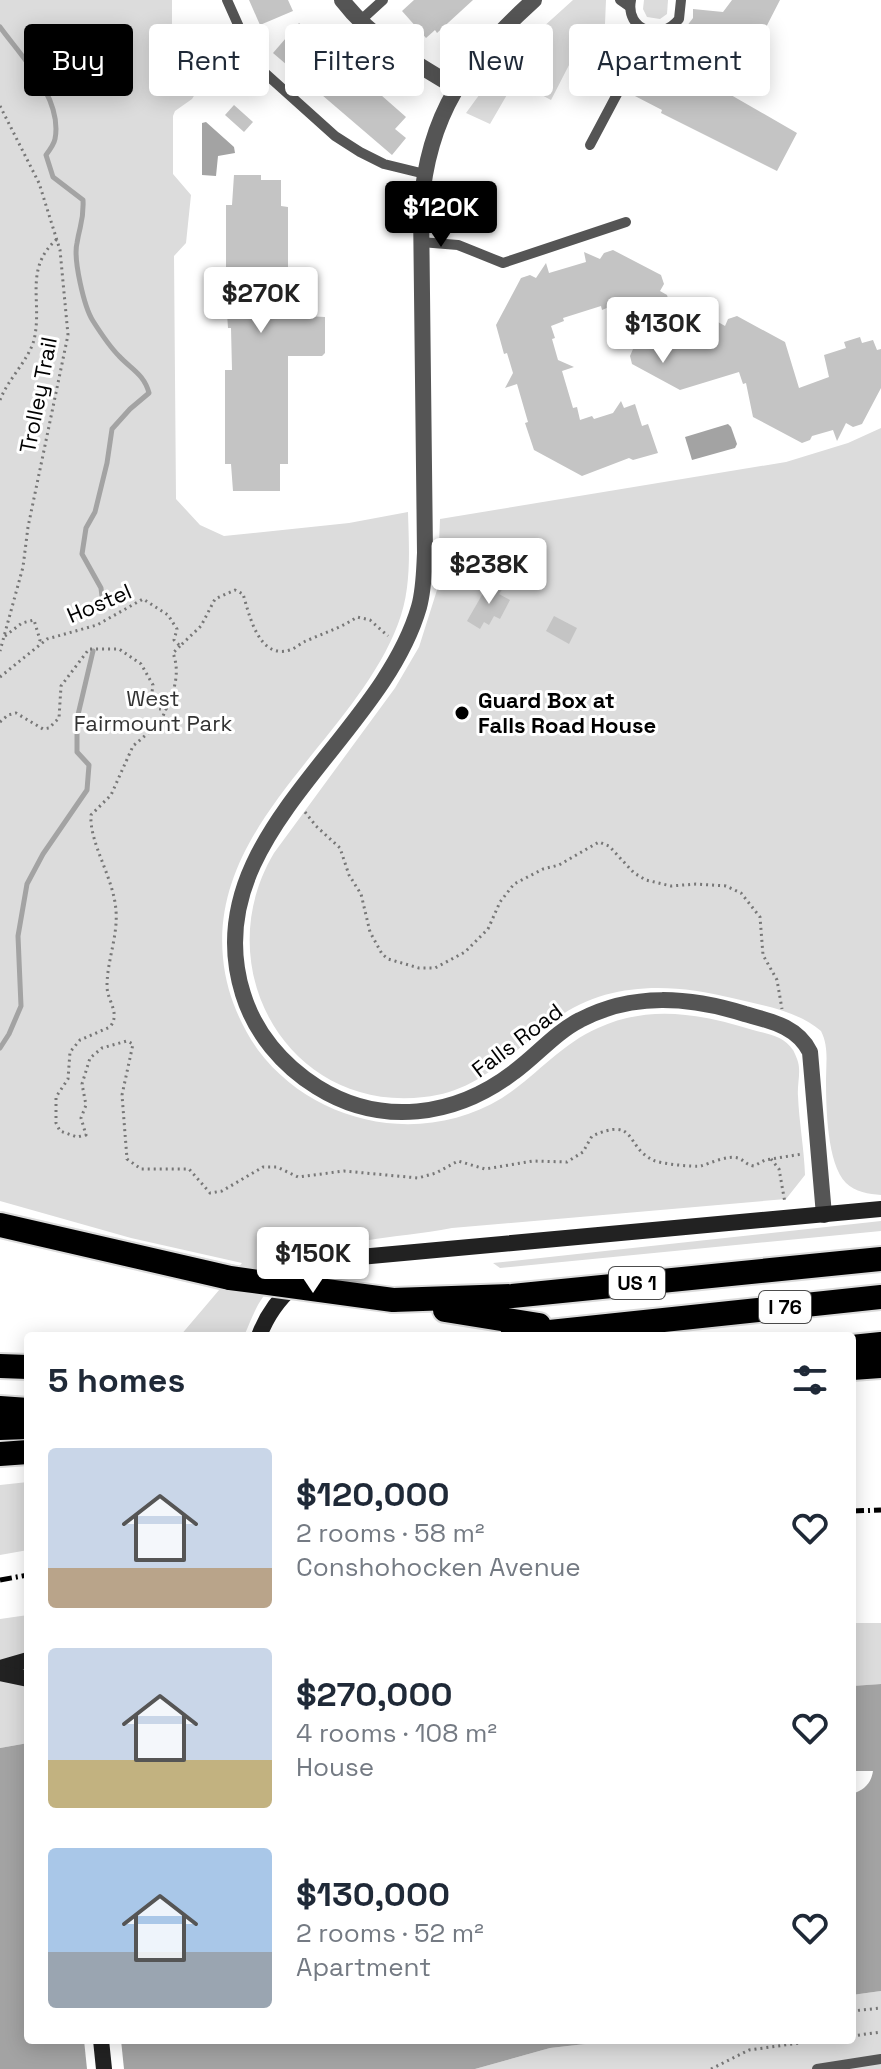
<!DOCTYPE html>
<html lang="en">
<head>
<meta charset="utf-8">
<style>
	:root { --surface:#fff; --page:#f2f2f3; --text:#1f2937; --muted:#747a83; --accent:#000 }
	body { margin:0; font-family:"Space Grotesk",sans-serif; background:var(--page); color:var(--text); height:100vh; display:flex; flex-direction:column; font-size:30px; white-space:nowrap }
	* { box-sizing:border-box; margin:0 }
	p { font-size:26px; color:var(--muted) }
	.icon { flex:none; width:44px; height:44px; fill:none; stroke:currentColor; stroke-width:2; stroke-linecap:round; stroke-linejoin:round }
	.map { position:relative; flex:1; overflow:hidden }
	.drawer { position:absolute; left:24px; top:1332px; width:832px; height:712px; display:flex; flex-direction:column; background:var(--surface); border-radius:8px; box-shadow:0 4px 20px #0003 }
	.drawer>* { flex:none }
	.guide { position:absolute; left:24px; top:24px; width:834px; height:72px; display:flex; gap:16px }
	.price { position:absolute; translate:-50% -68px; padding:0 18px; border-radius:8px; background:#fff; color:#222; font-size:26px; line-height:52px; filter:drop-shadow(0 2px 4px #0008) }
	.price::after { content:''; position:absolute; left:50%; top:48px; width:24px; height:18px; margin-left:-12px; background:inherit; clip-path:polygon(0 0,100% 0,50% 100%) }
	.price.selected { background:var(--accent); color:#fff }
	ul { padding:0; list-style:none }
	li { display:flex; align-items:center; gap:24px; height:200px; padding:0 24px }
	li span { display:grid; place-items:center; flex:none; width:224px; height:160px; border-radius:8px; color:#555 }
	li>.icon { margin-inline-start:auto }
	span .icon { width:96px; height:96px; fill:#fffc; stroke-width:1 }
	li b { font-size:34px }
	h2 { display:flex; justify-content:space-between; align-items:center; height:96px; padding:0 24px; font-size:34px }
	.chip { padding:0 28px; border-radius:8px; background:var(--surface); box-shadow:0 4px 20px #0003; font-size:28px; line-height:72px }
	.chip.selected { background:var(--accent); color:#fff }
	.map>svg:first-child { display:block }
</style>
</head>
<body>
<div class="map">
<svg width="881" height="2069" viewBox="0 0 881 2069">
	<rect width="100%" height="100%" fill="#fff"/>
	<g fill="#dcdcdc">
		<path d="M0,0H172V31L205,37L226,53L224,63L203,81L192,99L175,111L173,116V174L191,195L186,243L174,256L176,499L200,525L224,536L349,523L408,512C409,550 412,588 398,624C354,740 210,822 223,958C226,991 239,1023 258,1050C314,1125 422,1147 502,1098C535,1077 561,1044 598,1028C650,1004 701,1014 753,1030C768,1034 784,1036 793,1050C794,1051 798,1061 798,1062C801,1073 797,1085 798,1096C799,1122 804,1148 805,1175L786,1199L452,1228C383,1242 310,1233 263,1297C255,1308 250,1323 244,1336H180L242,1263L131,1238L0,1201Z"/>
		<path d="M573,0H606L605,24L600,42L585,34L551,100L515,81L490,124L466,113L501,65Z"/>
		<path d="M644,0H668L667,14L660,19L647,17L643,9Z"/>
		<path d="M881,428V1195C869,1194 855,1192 846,1183C827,1164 826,1107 826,1080C826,1063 829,1047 821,1031C796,1010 764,1006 732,998C673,983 608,981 557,1018C513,1050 482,1091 424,1097C288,1113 206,967 274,853L395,688L419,647L437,590L440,519L786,462L848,443Z"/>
		<path d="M881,1221V1231L500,1268L493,1263Z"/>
		<path d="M28,1482V1550L0,1555V1485Z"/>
		<path d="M28,1615V1743L0,1748V1619Z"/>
		<path d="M852,1623H881V1684L852,1686Z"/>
		<path d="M881,1991V2069H475L550,2048L621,2040H852V1995Z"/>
	</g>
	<g fill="#a3a3a3">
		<path d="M206,122L234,147L235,153L218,156L216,176L202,175V123Z"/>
		<path d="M728,424L731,427L737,444L735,448L692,460L685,437Z"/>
		<path d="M881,1684V1991L852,1995V1794C864,1790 871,1784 873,1771H852V1686Z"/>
		<path d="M28,1743V2040H621L550,2048L475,2069H0V1748Z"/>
	</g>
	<path fill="#fff" d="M84,2040H121L124,2069H87Z"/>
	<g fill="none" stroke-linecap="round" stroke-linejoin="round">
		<g stroke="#a3a3a3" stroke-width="5">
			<path d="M0,27C21,56 63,98 55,139C54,144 49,151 46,155L53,177L83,200C84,221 80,224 77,243C73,259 84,307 93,321C100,332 109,346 119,356C131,369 144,374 149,393L130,409L112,429L107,463L95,512L86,528L82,554L101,588L103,605"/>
			<path d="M0,1048L9,1034L21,1006L18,936L27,884L43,854L87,790L89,765L77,752V719L93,651"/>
		</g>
	</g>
	<g fill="#c4c4c4">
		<path d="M249,0H288L293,11L260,25Z"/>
		<path d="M414,0H473L437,33L435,30L426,38L402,11Z"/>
		<path d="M732,0H780L731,95L797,133L777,171L661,113L662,110L633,95L653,56L730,93L680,35L693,18V9L723,12Z"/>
		<path d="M299,23L406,117L395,129L406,138L392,155L273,53Z"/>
		<path d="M234,105L253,122L244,132L225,115Z"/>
		<path d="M234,175H261V180H281V206L288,207V315L325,317V353L322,356H288V464H280V491H233L231,464H225V370H232L231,328H228L226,299V205H232Z"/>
		<path d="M613,250L661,275L664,284L660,291L667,295L679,334L718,322L725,326L728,319L737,316L785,342L799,388L829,377L824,355L846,348L844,342L860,337L862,343L873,340L877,350L881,349V388L862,424L853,427L846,423L837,441L833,430L812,436L810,440L802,443L753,417L746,383L743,384L739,372L680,390L632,364L630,356L633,349L626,345L614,305L602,310L601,306L563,318L564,321L551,326L555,338L552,339L558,360L574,367L562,371L573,408L577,407L580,420L592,416L594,419L613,413L621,401L624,408L635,404L642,426L648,424L658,453L633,460L629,458L582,476L534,450L525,423L528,422L517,384L505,388L513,373L507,353L504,354L496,325L521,278L530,275L536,278L546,263L549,273L586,262L584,252L600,259L604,253Z"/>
		<path d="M490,581L503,588L499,594L510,600L500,619L494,616L489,625L484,622L480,629L467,621Z"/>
		<path d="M554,616L577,628L569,644L546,631Z"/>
	</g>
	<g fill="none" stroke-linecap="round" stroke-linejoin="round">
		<defs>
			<g id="highway">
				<path d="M0,1225L230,1278"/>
				<path d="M393,1300L512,1296L881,1259"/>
				<path d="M445,1310L539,1325"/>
				<path d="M512,1336L881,1297"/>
				<path d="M852,1347L881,1344"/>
				<path d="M0,1366L28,1367"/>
				<path d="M852,1368L881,1366"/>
				<path d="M0,1408L28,1410"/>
				<path d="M0,1428L28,1427"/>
				<path d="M0,1454L28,1452"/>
			</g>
		</defs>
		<use href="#highway" stroke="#dbdbdb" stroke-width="28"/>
		<g stroke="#777" stroke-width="3" stroke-dasharray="2 4" stroke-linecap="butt">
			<path d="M0,106L39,183L60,250L68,335L28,527L23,567L0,651"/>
			<path d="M0,400C8,379 28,361 34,340C43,302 23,269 57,239"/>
			<path d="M5,636L22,623L34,620L40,640L38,645"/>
			<path d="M0,677L47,639L97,625L143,599L168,615L177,629L174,640L180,646L201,626L215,599L235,590L243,594C249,613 258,660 290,650C296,648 301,643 306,641C324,633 341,628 357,617L370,620L388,636"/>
			<path d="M166,709C175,691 180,671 173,653L180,646"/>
			<path d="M0,722L8,715L16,713L43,729L49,728L59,718L61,686L89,649H119L141,664L153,685C152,697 145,710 166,709L160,723L133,746L111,795L91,815C89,843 114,878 116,911C118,936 107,961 107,986C107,1001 121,1013 110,1027L80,1040L70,1052L68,1079L56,1097V1123L60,1131L77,1137L86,1135L81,1118L86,1105L82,1084L90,1058L102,1048L127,1041L133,1044L122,1095L127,1159L141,1169H189L210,1193L222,1191L263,1167H277L298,1177L344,1171L418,1178L436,1173L458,1161L485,1169L533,1161L567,1162L583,1152L592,1136C638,1116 624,1146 653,1160C660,1164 694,1167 701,1166C711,1163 727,1155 738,1158C744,1160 746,1165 754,1166L765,1160L802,1154"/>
			<path d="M305,812L316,826L340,848L349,875L361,894L370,932L382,954L388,959L419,968H435L465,952L488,929L500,902L514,884L543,869L559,865L599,842L609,846L634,873L646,880L671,886L696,884L726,886L741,893L760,917L763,955L777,980L782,1009"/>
			<path d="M771,1159L779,1169L785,1203"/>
			<path d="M852,2011L881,2008"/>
			<path d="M852,2036L881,2032"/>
			<path d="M711,2069L749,2050L821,2040"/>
		</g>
		<g stroke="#555" stroke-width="10">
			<path d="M227,0L256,65L335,136L360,152L384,164L425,174"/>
			<path d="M620,0L630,7"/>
			<path d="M631,0C625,31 661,42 679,19L681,0"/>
			<path d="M360,21L383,0"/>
			<path d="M590,145L650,32"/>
			<path d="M421,242L458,245L503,263L626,222"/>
			<path d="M817,2069L881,2059"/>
		</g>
		<g stroke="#555" stroke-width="16">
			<path d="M342,0C372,39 413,62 455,87"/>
			<path d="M534,0C466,61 428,114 421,207L425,553C424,571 424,589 419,607C380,742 194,838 243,994C255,1033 282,1065 317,1087C381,1127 455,1117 514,1072C536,1056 556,1032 580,1020C633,992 690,997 745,1014C770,1021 797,1026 810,1052L824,1215"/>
		</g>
		<g stroke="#222" stroke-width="16">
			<path d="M259,1336C274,1296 308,1267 349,1258L881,1209"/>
			<path d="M0,1668L28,1660"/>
			<path d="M0,1673L28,1679"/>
			<path d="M101,2040L104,2069"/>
		</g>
		<use href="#highway" stroke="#000" stroke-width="24"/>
		<g stroke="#000" stroke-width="5" stroke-dasharray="12 4 2 4" stroke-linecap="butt">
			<path d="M852,1511L881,1510"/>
			<path d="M0,1580L28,1575"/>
		</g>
		<defs>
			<path id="highway-bridge" d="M230,1278L393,1300"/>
		</defs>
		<use href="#highway-bridge" stroke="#dbdbdb" stroke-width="28" stroke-linecap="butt"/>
		<use href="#highway-bridge" stroke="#000" stroke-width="24"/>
	</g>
	<circle fill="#000" stroke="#fff" stroke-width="3" cx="462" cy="713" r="8"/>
	<g text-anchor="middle" stroke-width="6" stroke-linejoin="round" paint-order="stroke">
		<g fill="#fff" stroke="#4c4c4c" stroke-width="2">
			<rect x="609" y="1267" width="56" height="32" rx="6"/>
			<rect x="759" y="1291" width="52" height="32" rx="6"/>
		</g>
		<g font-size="20" font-weight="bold" fill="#000">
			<text x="637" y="1290">US 1</text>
			<text x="785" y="1314">I 76</text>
		</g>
		<g font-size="22" fill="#000" stroke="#fff">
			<text transform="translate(38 395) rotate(-79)" y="8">Trolley Trail</text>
			<text transform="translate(99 603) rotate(-23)" y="8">Hostel</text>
			<text transform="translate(517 1040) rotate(-37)" y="8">Falls Road</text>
		</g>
		<g font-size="22" fill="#333" stroke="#fff">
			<text x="153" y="706">West<tspan x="153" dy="25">Fairmount Park</tspan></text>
		</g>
		<g font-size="22" font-weight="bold" fill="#000" stroke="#fff" text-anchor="start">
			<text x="478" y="708">Guard Box at<tspan x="478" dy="25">Falls Road House</tspan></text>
		</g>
	</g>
</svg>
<b class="price selected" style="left:441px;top:249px">$120K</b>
<b class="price" style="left:261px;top:335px">$270K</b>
<b class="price" style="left:663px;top:365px">$130K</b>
<b class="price" style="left:489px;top:606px">$238K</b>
<b class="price" style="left:313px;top:1295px">$150K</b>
<div class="guide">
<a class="chip selected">Buy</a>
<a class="chip">Rent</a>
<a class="chip">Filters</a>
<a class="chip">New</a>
<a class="chip">Apartment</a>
</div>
<section class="drawer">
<h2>5 homes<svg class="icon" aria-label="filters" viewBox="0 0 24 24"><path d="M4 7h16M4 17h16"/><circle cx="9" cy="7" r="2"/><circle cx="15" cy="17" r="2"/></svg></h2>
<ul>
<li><span style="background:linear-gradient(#c9d6e8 75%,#b9a48a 0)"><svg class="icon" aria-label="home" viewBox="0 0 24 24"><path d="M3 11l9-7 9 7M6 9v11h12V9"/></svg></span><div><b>$120,000</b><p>2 rooms · 58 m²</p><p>Conshohocken Avenue</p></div><svg class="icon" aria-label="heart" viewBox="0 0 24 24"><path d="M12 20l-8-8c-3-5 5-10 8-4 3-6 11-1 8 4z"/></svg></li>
<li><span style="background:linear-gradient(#c9d6e8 70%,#c2b280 0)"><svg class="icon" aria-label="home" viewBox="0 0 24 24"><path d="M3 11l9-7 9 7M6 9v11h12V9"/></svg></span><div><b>$270,000</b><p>4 rooms · 108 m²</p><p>House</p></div><svg class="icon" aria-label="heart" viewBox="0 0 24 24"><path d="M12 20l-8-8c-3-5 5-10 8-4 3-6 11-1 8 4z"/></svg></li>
<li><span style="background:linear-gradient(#a9c7e8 65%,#9aa5b1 0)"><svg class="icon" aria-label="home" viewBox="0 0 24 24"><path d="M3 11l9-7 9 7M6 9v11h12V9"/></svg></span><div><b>$130,000</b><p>2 rooms · 52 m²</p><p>Apartment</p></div><svg class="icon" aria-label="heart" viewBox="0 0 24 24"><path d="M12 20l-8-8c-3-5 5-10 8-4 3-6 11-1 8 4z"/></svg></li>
</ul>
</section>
</div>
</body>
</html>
